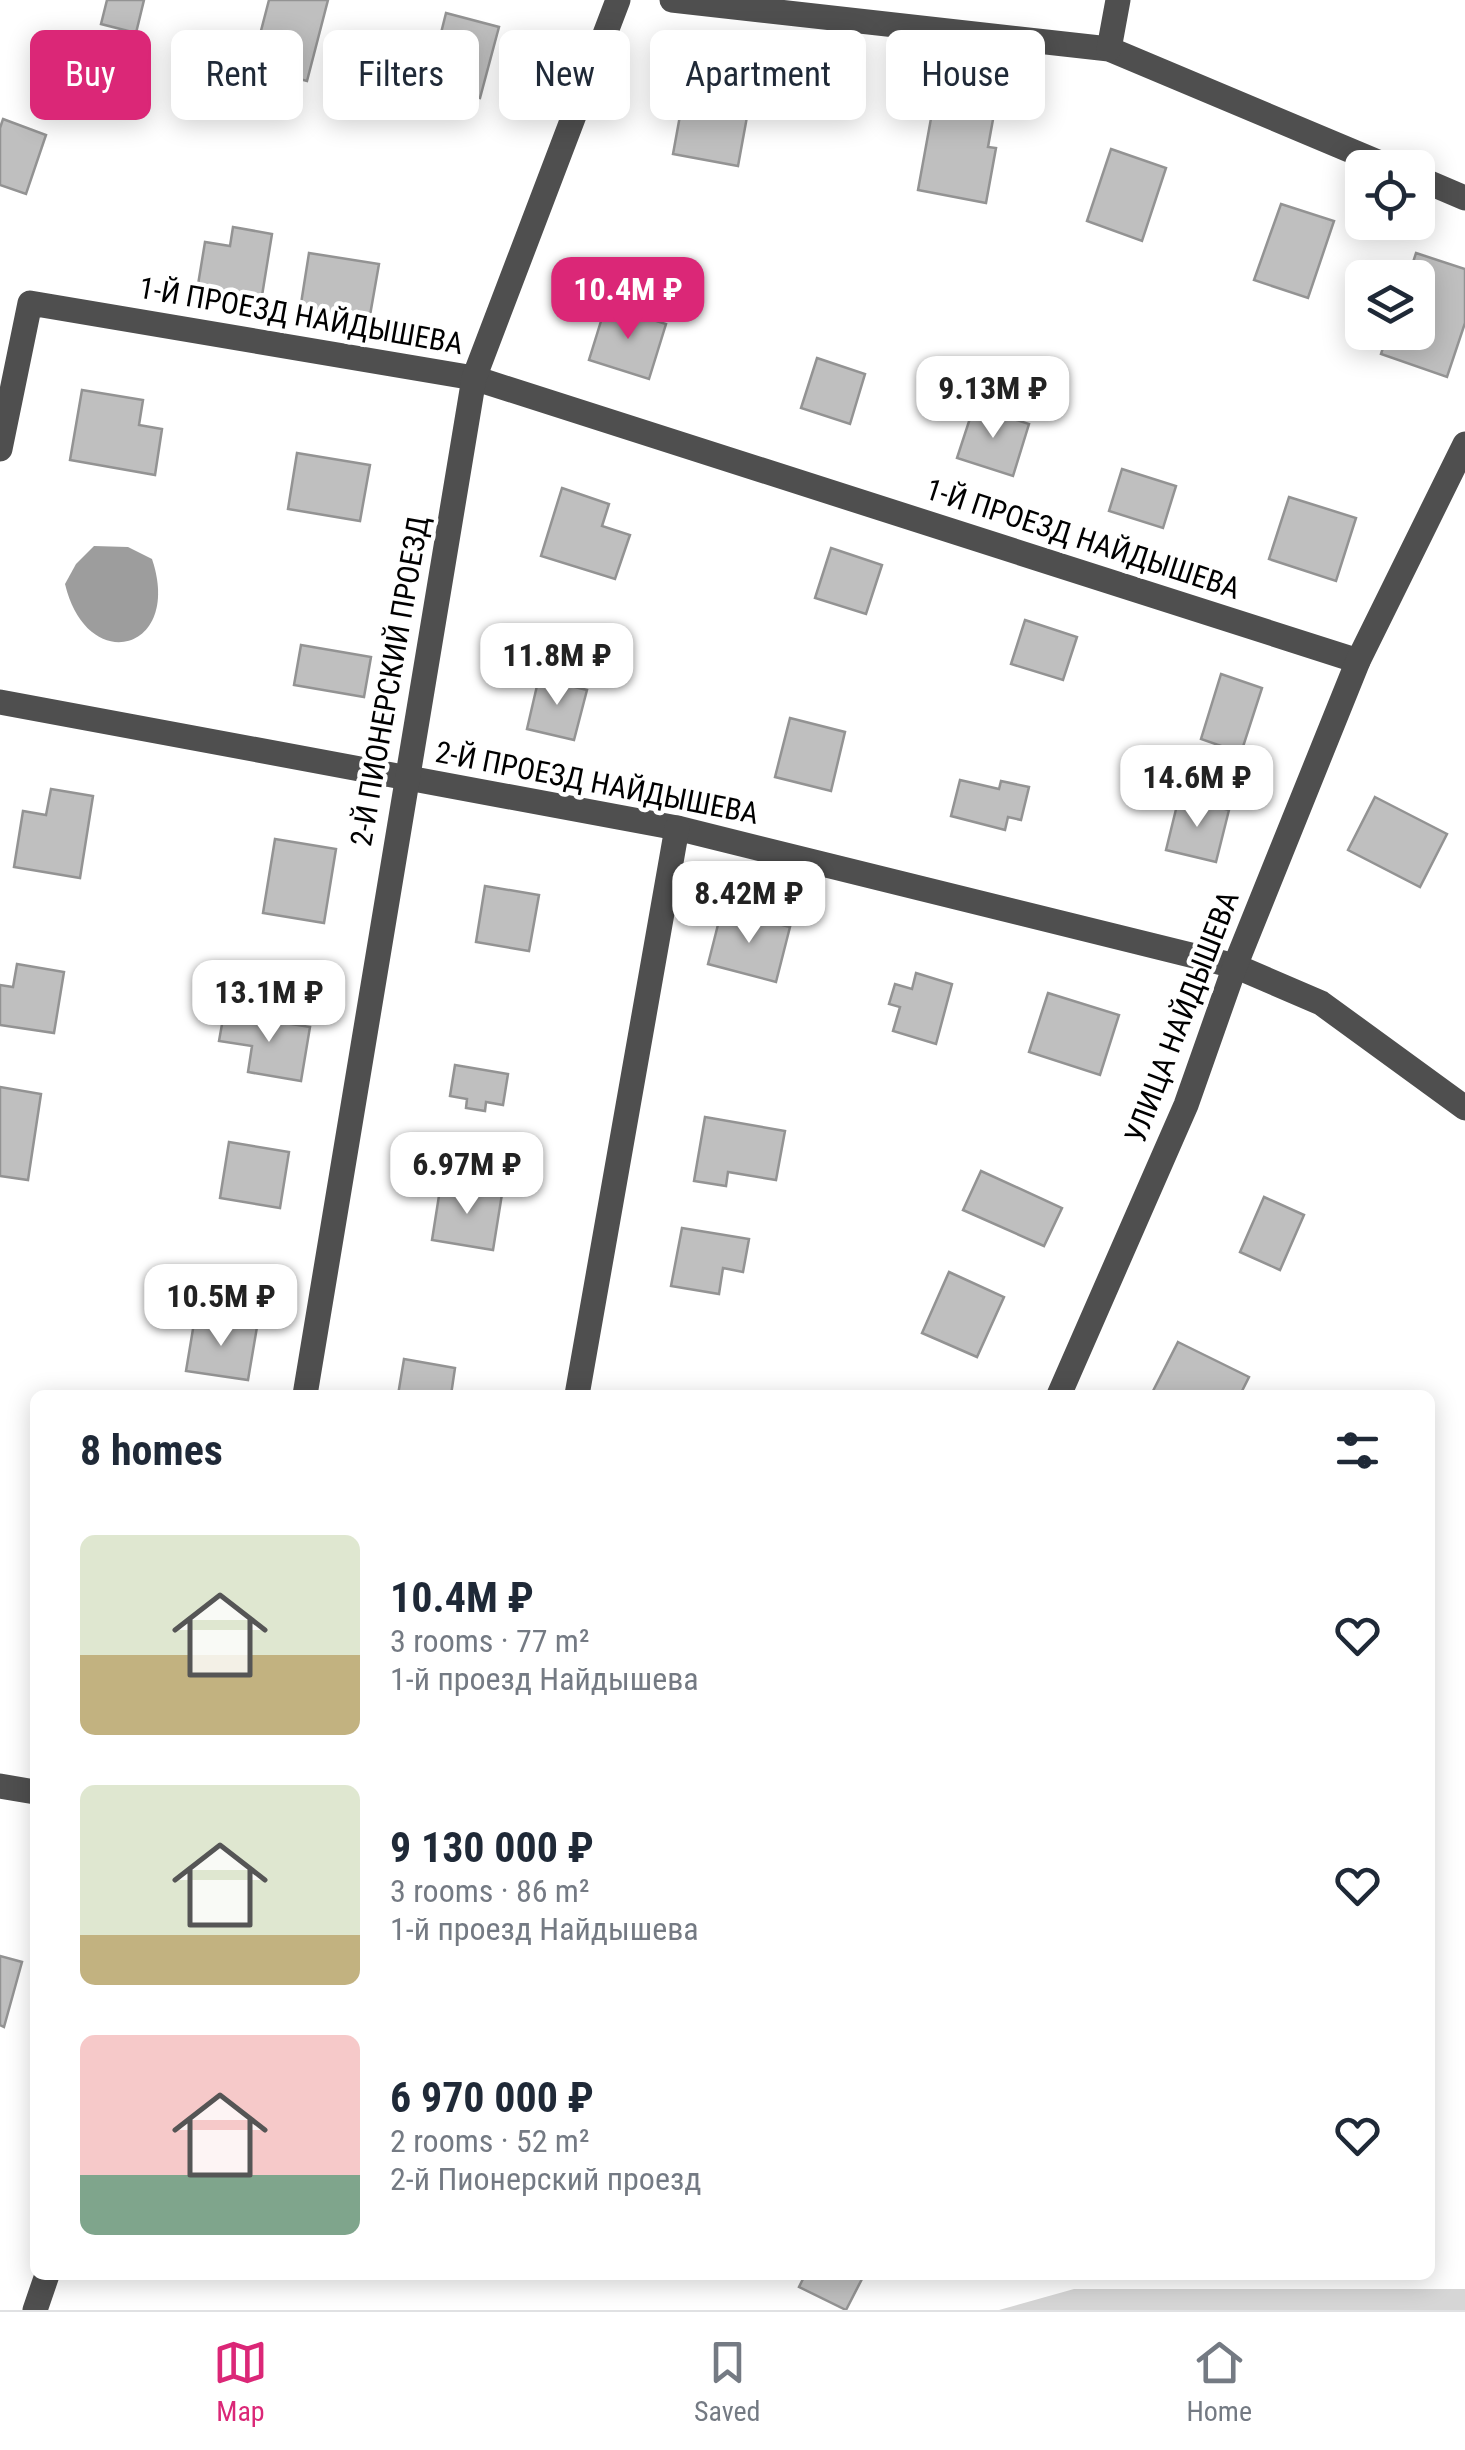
<!DOCTYPE html>
<html lang="en">
<head>
<meta charset="utf-8">
<style>
	:root { --surface:#fff; --page:#f2f2f3; --text:#1f2937; --muted:#747a83; --line:#e0e1e3; --accent:#db2777 }
	body { margin:0; font-family:"Roboto Condensed",sans-serif; background:var(--page); color:var(--text); height:100vh; display:flex; flex-direction:column; font-size:38px; white-space:nowrap }
	* { box-sizing:border-box; margin:0 }
	p { font-size:32px; color:var(--muted) }
	.icon { flex:none; width:55px; height:55px; fill:none; stroke:currentColor; stroke-width:2; stroke-linecap:round; stroke-linejoin:round }
	.map { position:relative; flex:1; overflow:hidden }
	.details { position:absolute; left:30px; top:1390px; width:1405px; height:890px; display:flex; flex-direction:column; background:var(--surface); border-radius:15px; box-shadow:0 5px 25px #0003 }
	.details>* { flex:none }
	.hud { position:absolute; left:30px; top:30px; width:1405px; height:90px; display:flex; gap:20px }
	.fabs { position:absolute; left:1345px; top:150px; display:grid; gap:20px }
	.fabs a { display:grid; place-items:center; width:90px; height:90px; border-radius:15px; background:var(--surface); box-shadow:0 5px 25px #0003; font-size:50px }
	.price { position:absolute; translate:-50% -85px; padding:0 22px; border-radius:20px; background:#fff; color:#222; font-size:32px; line-height:65px; filter:drop-shadow(0 2px 5px #0008) }
	.price::after { content:''; position:absolute; left:50%; top:60px; width:30px; height:22px; margin-left:-15px; background:inherit; clip-path:polygon(0 0,100% 0,50% 100%) }
	.price.current { background:var(--accent); color:#fff }
	ul { padding:0; list-style:none }
	li { display:flex; align-items:center; gap:30px; height:250px; padding:0 50px }
	li span { display:grid; place-items:center; flex:none; width:280px; height:200px; border-radius:15px; color:#555 }
	li>.icon { margin-inline-start:auto }
	span .icon { width:120px; height:120px; fill:#fffc; stroke-width:1 }
	li b { font-size:42px }
	h2 { display:flex; justify-content:space-between; align-items:center; height:120px; padding:0 50px; font-size:42px }
	.chip { padding:0 35px; border-radius:15px; background:var(--surface); box-shadow:0 5px 25px #0003; font-size:35px; line-height:90px }
	.chip.current { background:var(--accent); color:#fff }
	.tabs { display:flex; justify-content:space-around; align-items:center; height:140px; border-top:2px solid var(--line); background:var(--surface); font-size:28px; color:var(--muted) }
	.tabs a { display:grid; justify-items:center; gap:5px }
	.tabs .current { color:var(--accent) }
	.map>svg:first-child { display:block }
</style>
</head>
<body>
<div class="map">
<svg width="1465" height="2310" viewBox="0 0 1465 2310">
	<rect width="100%" height="100%" fill="#fff"/>
	<path fill="#d6d6d6" d="M1074,2289H1465V2310H999Z"/>
	<path fill="#9d9d9d" d="M94,546L128,547L152,559C183,651 87,677 65,584L76,564Z"/>
	<g fill="#bfbfbf" stroke="#939393" stroke-width="2.5">
		<path d="M107,0H144L136,33L101,24Z"/>
		<path d="M269,0H328L307,81L231,61L236,41L257,46Z"/>
		<path d="M446,13L499,27L480,98L428,85Z"/>
		<path d="M690,61L755,73L738,166L673,154Z"/>
		<path d="M934,102L994,114L988,147L996,148L986,203L918,190Z"/>
		<path d="M3,119L46,135L26,194L0,185V128Z"/>
		<path d="M1111,149L1166,168L1142,241L1087,221Z"/>
		<path d="M1281,204L1334,221L1308,298L1254,280Z"/>
		<path d="M233,227L272,234L260,308L196,297L205,242L230,246Z"/>
		<path d="M309,253L379,264L369,321L300,310Z"/>
		<path d="M1416,253L1465,269V323L1447,377L1381,354L1388,332H1418V278H1408Z"/>
		<path d="M606,305L666,324L649,379L589,360Z"/>
		<path d="M817,358L865,374L850,424L801,408Z"/>
		<path d="M82,390L143,400L139,425L162,429L155,475L70,460Z"/>
		<path d="M974,406L1029,424L1013,476L957,458Z"/>
		<path d="M297,453L370,465L360,521L288,509Z"/>
		<path d="M1122,469L1176,486L1163,528L1109,511Z"/>
		<path d="M562,488L609,504L602,526L630,535L615,579L541,556Z"/>
		<path d="M1289,497L1356,518L1336,581L1269,559Z"/>
		<path d="M831,548L882,565L866,614L815,598Z"/>
		<path d="M1025,620L1077,637L1063,680L1011,664Z"/>
		<path d="M301,645L371,657L364,697L294,685Z"/>
		<path d="M1221,674L1262,688L1241,753L1201,739Z"/>
		<path d="M559,675L573,678L571,686L587,690L574,740L527,729L539,677L557,682Z"/>
		<path d="M790,718L845,732L831,791L775,777Z"/>
		<path d="M960,780L999,789L1001,781L1029,787L1021,820L1008,817L1005,830L951,816Z"/>
		<path d="M51,789L93,796L80,878L14,867L23,811L46,815Z"/>
		<path d="M1179,797L1229,810L1216,862L1166,850Z"/>
		<path d="M1375,797L1447,834L1420,887L1348,850Z"/>
		<path d="M275,839L336,849L324,923L263,913Z"/>
		<path d="M485,886L539,895L529,951L476,942Z"/>
		<path d="M722,909L790,927L776,982L708,964Z"/>
		<path d="M17,964L64,972L54,1033L0,1025V985L13,987Z"/>
		<path d="M916,973L952,984L936,1044L893,1031L900,1007L889,1004L895,984L912,989Z"/>
		<path d="M1048,993L1119,1015L1100,1075L1029,1052Z"/>
		<path d="M224,1013L310,1027L301,1081L248,1072L252,1046L219,1041Z"/>
		<path d="M455,1065L508,1074L503,1105L486,1102L485,1111L466,1108L467,1099L450,1096Z"/>
		<path d="M0,1087L41,1094L28,1180L0,1176Z"/>
		<path d="M705,1117L785,1131L776,1180L728,1172L726,1186L694,1181Z"/>
		<path d="M229,1142L289,1152L280,1208L220,1198Z"/>
		<path d="M981,1171L1062,1208L1044,1246L963,1210Z"/>
		<path d="M441,1183L502,1194L493,1250L432,1240Z"/>
		<path d="M1264,1197L1304,1215L1280,1270L1240,1252Z"/>
		<path d="M682,1228L749,1239L743,1272L723,1268L719,1294L671,1286Z"/>
		<path d="M949,1272L1004,1297L977,1357L922,1333Z"/>
		<path d="M195,1317L257,1327L248,1380L186,1371Z"/>
		<path d="M1178,1342L1249,1377L1240,1395H1160L1153,1391Z"/>
		<path d="M404,1359L455,1368L451,1395H398Z"/>
		<path d="M0,1956L22,1962L4,2027L0,2025Z"/>
		<path d="M805,2275H864L846,2310L799,2287Z"/>
	</g>
	<g fill="none" stroke-linecap="round" stroke-linejoin="round">
		<g stroke="#4f4f4f" stroke-width="25">
			<path d="M672,0L1109,49L1392,168"/>
			<path d="M1109,49L1118,0"/>
			<path d="M1418,178L1465,198"/>
			<path d="M0,449L30,303L474,378L1358,661"/>
			<path d="M0,702L677,828L1235,966L1321,1003L1465,1108"/>
			<path d="M305,1395L474,378L618,0"/>
			<path d="M577,1395L677,828"/>
			<path d="M1059,1395L1186,1105L1235,966L1358,661L1465,444"/>
			<path d="M0,1786L35,1792"/>
			<path d="M35,2310L47,2275"/>
		</g>
	</g>
	<g text-anchor="middle" stroke-width="9" stroke-linejoin="round" paint-order="stroke">
		<g font-size="30" fill="#000" stroke="#fff">
			<text transform="translate(301 316) rotate(10)" y="10">1-Й ПРОЕЗД НАЙДЫШЕВА</text>
			<text transform="translate(1083 539) rotate(18)" y="10">1-Й ПРОЕЗД НАЙДЫШЕВА</text>
			<text transform="translate(390 681) rotate(-80)" y="10">2-Й ПИОНЕРСКИЙ ПРОЕЗД</text>
			<text transform="translate(597 783) rotate(11)" y="10">2-Й ПРОЕЗД НАЙДЫШЕВА</text>
			<text transform="translate(1182 1017) rotate(-69)" y="10">УЛИЦА НАЙДЫШЕВА</text>
		</g>
	</g>
</svg>
<div class="fabs">
<a><svg class="icon" aria-label="locate" viewBox="0 0 24 24"><circle cx="12" cy="12" r="6"/><path d="M12 2v4M12 18v4M2 12h4M18 12h4"/></svg></a>
<a><svg class="icon" aria-label="layers" viewBox="0 0 24 24"><path d="M12 4l9 5-9 5-9-5zM3 14l9 5 9-5"/></svg></a>
</div>
<b class="price current" style="left:628px;top:342px">10.4M ₽</b>
<b class="price" style="left:993px;top:441px">9.13M ₽</b>
<b class="price" style="left:557px;top:708px">11.8M ₽</b>
<b class="price" style="left:1197px;top:830px">14.6M ₽</b>
<b class="price" style="left:749px;top:946px">8.42M ₽</b>
<b class="price" style="left:269px;top:1045px">13.1M ₽</b>
<b class="price" style="left:467px;top:1217px">6.97M ₽</b>
<b class="price" style="left:221px;top:1349px">10.5M ₽</b>
<div class="hud">
<a class="chip current">Buy</a>
<a class="chip">Rent</a>
<a class="chip">Filters</a>
<a class="chip">New</a>
<a class="chip">Apartment</a>
<a class="chip">House</a>
</div>
<section class="details">
<h2>8 homes<svg class="icon" aria-label="filters" viewBox="0 0 24 24"><path d="M4 7h16M4 17h16"/><circle cx="9" cy="7" r="2"/><circle cx="15" cy="17" r="2"/></svg></h2>
<ul>
<li><span style="background:linear-gradient(#dfe7d0 60%,#c2b280 0)"><svg class="icon" aria-label="home" viewBox="0 0 24 24"><path d="M3 11l9-7 9 7M6 9v11h12V9"/></svg></span><div><b>10.4M ₽</b><p>3 rooms · 77 m²</p><p>1-й проезд Найдышева</p></div><svg class="icon" aria-label="heart" viewBox="0 0 24 24"><path d="M12 20l-8-8c-3-5 5-10 8-4 3-6 11-1 8 4z"/></svg></li>
<li><span style="background:linear-gradient(#dfe7d0 75%,#c2b280 0)"><svg class="icon" aria-label="home" viewBox="0 0 24 24"><path d="M3 11l9-7 9 7M6 9v11h12V9"/></svg></span><div><b>9 130 000 ₽</b><p>3 rooms · 86 m²</p><p>1-й проезд Найдышева</p></div><svg class="icon" aria-label="heart" viewBox="0 0 24 24"><path d="M12 20l-8-8c-3-5 5-10 8-4 3-6 11-1 8 4z"/></svg></li>
<li><span style="background:linear-gradient(#f6c9c9 70%,#7fa58c 0)"><svg class="icon" aria-label="home" viewBox="0 0 24 24"><path d="M3 11l9-7 9 7M6 9v11h12V9"/></svg></span><div><b>6 970 000 ₽</b><p>2 rooms · 52 m²</p><p>2-й Пионерский проезд</p></div><svg class="icon" aria-label="heart" viewBox="0 0 24 24"><path d="M12 20l-8-8c-3-5 5-10 8-4 3-6 11-1 8 4z"/></svg></li>
</ul>
</section>
</div>
<nav class="tabs">
<a class="current"><svg class="icon" aria-label="map" viewBox="0 0 24 24"><path d="M3 6l6-2 6 2 6-2v14l-6 2-6-2-6 2zM9 4v14M15 6v14"/></svg>Map</a>
<a><svg class="icon" aria-label="saved" viewBox="0 0 24 24"><path d="M7 4h10v16l-5-4-5 4z"/></svg>Saved</a>
<a><svg class="icon" aria-label="home" viewBox="0 0 24 24"><path d="M3 11l9-7 9 7M6 9v11h12V9"/></svg>Home</a>
</nav>
</body>
</html>
